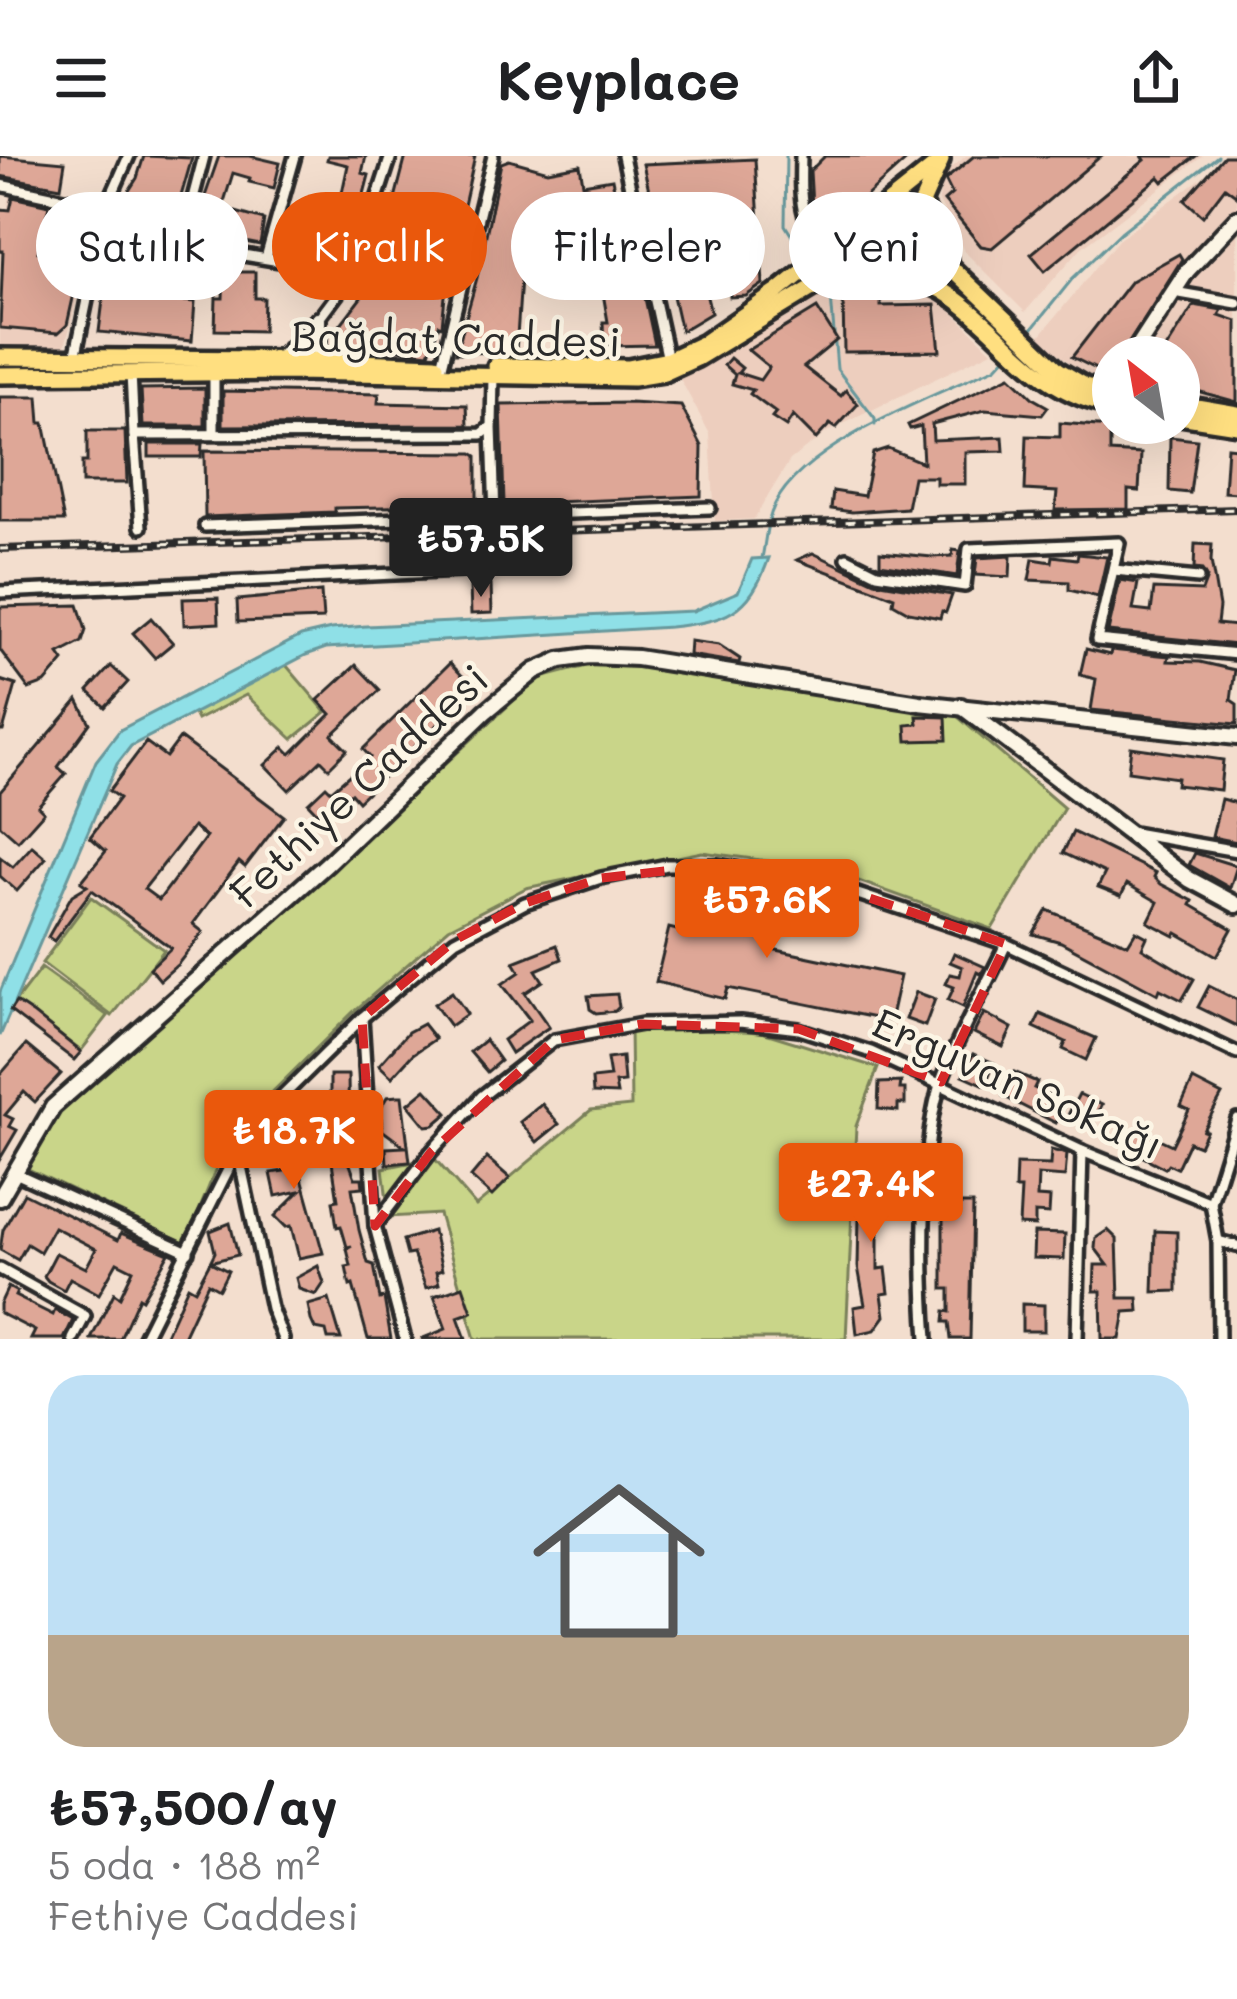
<!DOCTYPE html>
<html lang="tr">
<head>
<meta charset="utf-8">
<style>
	:root { --surface:#fff; --page:#f6f6f6; --text:#202124; --muted:#757577; --line:#e0e0e0; --accent:#ea580c }
	body { margin:0; font-family:Mali,sans-serif; background:var(--page); color:var(--text); height:100vh; display:flex; flex-direction:column; font-size:45px; white-space:nowrap }
	* { box-sizing:border-box; margin:0 }
	p { font-size:39px; color:var(--muted) }
	.icon { flex:none; width:66px; height:66px; fill:none; stroke:currentColor; stroke-width:2; stroke-linecap:round; stroke-linejoin:round }
	.map { position:relative; height:1183px; overflow:hidden }
	.details { display:flex; flex-direction:column; background:var(--surface); flex:1 }
	.details>* { flex:none }
	.hud { position:absolute; left:36px; top:36px; width:1167px; height:108px; display:flex; gap:24px }
	.needle { width:78px; rotate:329deg }
	.tools { position:absolute; left:1092px; top:180px; display:grid; gap:24px }
	.tools a { display:grid; place-items:center; width:108px; height:108px; border-radius:50%; background:var(--surface); box-shadow:0 12px 48px #0002; font-size:60px }
	.price { position:absolute; translate:-50% -102px; padding:0 27px; border-radius:12px; background:var(--accent); color:#fff; font-size:39px; line-height:78px; filter:drop-shadow(0 3px 6px #0008) }
	.price::after { content:''; position:absolute; left:50%; top:72px; width:36px; height:27px; margin-left:-18px; background:inherit; clip-path:polygon(0 0,100% 0,50% 100%) }
	.price.selected { background:#222; color:#fff }
	ul { padding:0; list-style:none }
	li { display:grid; align-content:center; gap:24px; height:636px; padding:0 48px }
	li+li { border-top:3px solid var(--line) }
	li span { display:grid; place-items:center; height:372px; border-radius:36px; color:#555 }
	li>.icon { margin-inline-start:auto }
	span .icon { width:216px; height:216px; fill:#fffc; stroke-width:1 }
	li b { font-size:51px }
	.tag { padding:0 42px; border-radius:54px; background:var(--surface); box-shadow:0 12px 48px #0002; font-size:42px; line-height:108px }
	.tag.selected { background:var(--accent); color:#fff }
	header { display:flex; justify-content:space-between; align-items:center; height:156px; padding:0 48px; background:var(--surface); font-size:54px; font-weight:700 }
	.map>svg:first-child { display:block }
</style>
</head>
<body>
<header><svg class="icon" aria-label="menu" viewBox="0 0 24 24"><path d="M4 6h16M4 12h16M4 18h16"/></svg>Keyplace<svg class="icon" aria-label="share" viewBox="0 0 24 24"><path d="M12 15V3M7 8l5-5 5 5M5 13v7h14v-7"/></svg></header>
<div class="map">
<svg width="1237" height="1183" viewBox="0 0 1237 1183">
	<rect width="100%" height="100%" fill="#f3dece"/>
	<filter id="ink" filterUnits="userSpaceOnUse"><feTurbulence type="fractalNoise" baseFrequency=".00833" numOctaves="2"/><feDisplacementMap in="SourceGraphic" scale="24" xChannelSelector="R" yChannelSelector="G"/><feConvolveMatrix kernelMatrix="1 2 1 2 8 2 1 2 1" color-interpolation-filters="sRGB"/></filter>
	<g filter="url(#ink)">
		<g fill="#edcebe">
			<path d="M966,0H1203L1081,92L1025,156L964,95L939,45L942,20Z"/>
			<path d="M1231,0H1237V250L1179,241V201H1113V228L1078,214L1039,181L1118,84Z"/>
			<path d="M11,33L100,50L64,194L0,192V96Z"/>
			<path d="M873,123H900L922,132L939,143L992,195L827,276L790,304L754,363L715,365L710,278L679,221L697,214L834,129Z"/>
		</g>
		<g fill="#c9d589" stroke="#7a805a" stroke-width="3">
			<path d="M889,78L903,80L914,87V95C898,106 876,107 863,91L868,82Z"/>
			<path d="M594,508H629L957,560L1064,652L992,773L825,713L702,696L526,732L449,772L353,856L230,978L186,1087L24,1011L56,960L271,769L537,523Z"/>
			<path d="M286,509L326,556L293,583L246,539L197,564L193,556Z"/>
			<path d="M91,741L164,794L112,860L42,807Z"/>
			<path d="M41,812L108,860L81,895L15,846Z"/>
			<path d="M630,870L762,876L878,912L856,970L846,1183H475L439,1058L389,1061L383,1012L434,1002L476,1050L591,954L631,950Z"/>
		</g>
		<path fill="#8fe0e7" stroke="#67989c" stroke-width="3" d="M769,402C749,458 726,465 670,471L326,492L306,499L131,590L117,608L0,880V836L96,605L120,574L301,480L331,473L366,470L693,455L738,436L752,403Z"/>
		<g fill="none" stroke-linecap="round" stroke-linejoin="round">
			<g stroke="#67989c" stroke-width="3">
				<path d="M786,0L785,69L795,85"/>
				<path d="M831,140L837,213L875,263V269"/>
				<path d="M1028,178L1073,122L1121,76L1218,0"/>
				<path d="M762,402C766,383 766,366 775,348C805,287 935,240 996,211L1008,198"/>
			</g>
		</g>
		<g fill="#dea797" stroke="#2b2b2b" stroke-width="3" fill-rule="evenodd">
			<path d="M0,0L65,6L61,31L0,20Z"/>
			<path d="M144,0L192,2L169,82L115,73L120,49L137,22Z"/>
			<path d="M219,0H250L280,7L274,32L249,26L250,22L233,17L222,52L203,46Z"/>
			<path d="M328,0H366L362,17L369,19L363,42L342,37L348,9L327,4Z"/>
			<path d="M406,0H475L446,130L442,170L439,169L429,197L338,187L334,177L363,139L374,107L378,108Z"/>
			<path d="M825,0H911L823,79L812,50L810,15Z"/>
			<path d="M974,0H1101L992,92L981,90L944,45L952,38L945,24Z"/>
			<path d="M1142,0H1196L1163,26L1159,21L1045,115L1031,98L1145,4Z"/>
			<path d="M1224,0H1237V40L1225,31L1203,60L1185,44Z"/>
			<path d="M755,3L763,128L746,140L730,141L723,38L681,40L711,157L681,175L643,8Z"/>
			<path d="M509,4L548,15L580,9L583,28L612,23L622,72L628,88L633,86L655,189L604,190L603,166H608L596,97L555,98L553,88L571,84L563,51L535,57L530,93L523,92L516,196L456,197L477,122L501,7Z"/>
			<path d="M13,41L49,49L38,96L57,101L66,61L90,66L67,169L58,177L0,172L3,95H0V53L10,54Z"/>
			<path d="M232,55L264,64L260,89L224,82Z"/>
			<path d="M346,57L359,60L347,106L335,102Z"/>
			<path d="M290,71L322,79L317,102L282,96Z"/>
			<path d="M1179,98L1182,103L1120,201H1113V213L1102,216L1072,201L1131,125Z"/>
			<path d="M108,104L174,109L170,144L195,146L192,185L99,176Z"/>
			<path d="M224,116H255V142H264L263,175L215,174L216,142H223Z"/>
			<path d="M848,137H881V150L935,149L940,195L844,196L843,142Z"/>
			<path d="M1194,149L1222,154L1219,159L1237,165V246L1179,230V201H1161Z"/>
			<path d="M817,152L837,184L804,211L841,240L846,234L858,248L836,272L830,268L816,283L793,260L786,271L772,262L776,257L750,238L753,234L732,228L735,219L724,209L730,202L742,212L738,217L760,224L769,211L748,194Z"/>
			<path d="M1010,220L1034,243L1048,251L1042,259L985,254L932,268L933,284L1003,281L1004,295L965,296V328H936V321H913L907,352L852,356L831,353L833,335L864,340L873,297L888,292L923,307L921,270L910,273L908,269Z"/>
			<path d="M205,232V270H143L141,233Z"/>
			<path d="M223,235L379,238L378,247L467,249L468,269L223,270Z"/>
			<path d="M0,241H38L40,267H44L64,365H0Z"/>
			<path d="M630,247L681,250L702,290L701,340L504,348L501,249Z"/>
			<path d="M1060,267L1110,271V296L1141,298L1139,335L1128,334V353L1055,354L1057,336L1025,334L1027,280L1060,281Z"/>
			<path d="M87,275H125L127,327H82V306H87Z"/>
			<path d="M1170,281L1197,284L1190,337L1169,335Z"/>
			<path d="M149,288H202L201,301H149Z"/>
			<path d="M1227,291L1237,292V337L1224,336Z"/>
			<path d="M204,295L472,297L477,300V345L475,349L335,352V356L205,361Z"/>
			<path d="M1195,388L1212,389L1211,405L1219,451L1217,468L1237,470V489L1108,476L1120,424L1138,427L1133,454L1151,456L1154,433L1202,435L1207,422L1202,414L1194,413Z"/>
			<path d="M953,394L960,395L957,420L880,408V396L932,401L952,400Z"/>
			<path d="M813,397L875,426L952,439L946,456L942,455L940,462L909,456L893,447L894,441L797,404Z"/>
			<path d="M1078,398L1107,401L1098,441L1069,434V426L1029,424L1033,403L1052,406L1053,400L1077,403Z"/>
			<path d="M1011,400L1010,421L975,419L977,402Z"/>
			<path d="M491,429L492,457L471,458L470,430Z"/>
			<path d="M321,436L323,463L238,466L237,444Z"/>
			<path d="M218,442L219,467L184,469L183,443Z"/>
			<path d="M78,449L86,474L82,486L59,498L64,505L45,527L29,533L0,494V451Z"/>
			<path d="M151,462L173,487L155,502L133,477Z"/>
			<path d="M690,485L719,489L740,503L739,507L689,499Z"/>
			<path d="M1086,493L1110,499L1111,494L1169,500L1168,505L1200,506L1235,514L1231,544L1237,548V568L1091,554L1096,523L1080,519Z"/>
			<path d="M450,507L475,533L358,645L351,637L323,663L308,647L326,630L331,635L370,601L363,593Z"/>
			<path d="M356,509L380,534L332,579L347,594L329,612L321,604L289,634L265,609L284,591L291,598L331,558L318,544Z"/>
			<path d="M111,510L128,526L105,551L88,535Z"/>
			<path d="M0,524L16,529L3,575H0Z"/>
			<path d="M78,544L90,567L58,611L66,618L38,650L44,656L18,685L0,669V636Z"/>
			<path d="M917,560L946,561L947,584L907,585L906,569L918,568Z"/>
			<path d="M180,582L284,660L245,711L239,706L193,768L203,776L178,808L160,824L150,812L171,792L92,734L54,785L48,781L72,739L87,730L81,726L106,695L90,681L119,642L109,635L146,586L166,601ZM193,671L206,681L159,744L144,733Z"/>
			<path d="M1131,591L1223,604L1220,634L1176,629L1177,622L1128,615Z"/>
			<path d="M1221,643L1237,647V686L1212,681Z"/>
			<path d="M1073,676L1156,717L1154,721L1161,728L1193,745L1191,749L1232,773L1217,800L1177,777L1175,780L1148,766L1158,746L1127,728L1121,740L1098,731L1105,717L1063,697Z"/>
			<path d="M32,690L46,702L17,735L0,720V701L13,711Z"/>
			<path d="M1195,697L1237,710L1230,732L1189,709Z"/>
			<path d="M717,730L788,745L785,760L779,759L772,793L900,820L890,865L728,832L725,843L656,826L669,772L705,781L710,755L696,753L698,743L713,746Z"/>
			<path d="M1047,754L1128,788L1136,775L1147,781L1142,792L1194,823L1182,844L1160,833L1158,838L1061,786L1033,778Z"/>
			<path d="M557,789L562,803L536,814L543,825L525,837L549,871L511,897L503,884L530,864L502,828L520,816L514,806Z"/>
			<path d="M954,797L985,811L981,818L977,816L963,851L948,844L954,831L946,828L950,818L960,820L962,811L950,806Z"/>
			<path d="M1209,830L1237,844V870L1198,851Z"/>
			<path d="M452,836L467,858L450,870L434,848Z"/>
			<path d="M916,836L935,843L925,870L906,863Z"/>
			<path d="M617,838L619,851L615,855L596,857L590,853L588,840Z"/>
			<path d="M16,846L34,858L81,896L74,904L10,855Z"/>
			<path d="M984,857L1012,872L1003,891L974,877Z"/>
			<path d="M1040,858L1096,882L1086,904L1063,893L1066,886L1034,871Z"/>
			<path d="M423,868L435,883L413,898L392,921L379,909L408,876Z"/>
			<path d="M485,884L500,905L487,916L470,896Z"/>
			<path d="M26,889L61,918L35,946L24,936L5,959L13,963L9,970L17,974L0,1003V919Z"/>
			<path d="M973,898L994,907L985,929L963,919Z"/>
			<path d="M622,901L624,926L615,927L617,938L593,937L592,923L610,921L607,903Z"/>
			<path d="M1014,916L1037,926L1034,932L1066,947L1056,967L1003,940Z"/>
			<path d="M330,919H348L349,988L330,989Z"/>
			<path d="M1193,924L1222,939L1203,974L1206,975L1199,990L1189,986L1177,1012L1168,1008L1165,1012L1126,992L1136,972L1172,989L1189,954L1181,950Z"/>
			<path d="M901,926L900,933H905V948H898V955L878,953L879,927Z"/>
			<path d="M426,933L448,957L434,969L426,970L408,948Z"/>
			<path d="M1079,938L1102,949L1092,969L1069,957Z"/>
			<path d="M398,940H402L410,1006L387,1008L386,992L405,991L382,974L381,951L387,941Z"/>
			<path d="M542,948L559,968L537,986L520,966Z"/>
			<path d="M298,971L302,999L296,1000L323,1097L299,1102L291,1070L286,1071L275,1060L300,1035L276,1040L271,1017L284,1015L282,997L268,999L266,985L276,974Z"/>
			<path d="M1051,994L1067,998L1065,1021L1038,1019L1037,1041L1050,1042L1049,1058L1035,1057V1070L1019,1069L1021,1033H1015L1016,1008L1050,1009Z"/>
			<path d="M862,1001L891,1003L890,1019H885L878,1069V1113L886,1112L889,1137L882,1138L885,1160L875,1174L857,1178L854,1151L865,1149L858,1111L859,1059H863L865,1031L855,1030Z"/>
			<path d="M487,1002L510,1022L492,1040L471,1021Z"/>
			<path d="M348,1003L355,1022H362L363,1031L352,1032L359,1074L368,1107L374,1109L380,1143L384,1142L391,1183H368L353,1129L350,1130L346,1111L351,1110L347,1093L352,1090L347,1091L341,1070L337,1071L333,1045L338,1044L332,1006Z"/>
			<path d="M24,1037L118,1084L121,1077L169,1097L142,1143L139,1141L120,1183H91L114,1137L120,1141L133,1114L117,1106L99,1138L70,1122L64,1134L48,1125L44,1120L56,1097L86,1112L96,1093L54,1071L40,1096L27,1088L18,1104L0,1094L3,1074Z"/>
			<path d="M955,1043V1048H973L970,1183H951L949,1166H944L945,1155L950,1156V1133H943V1044Z"/>
			<path d="M230,1067L238,1099L210,1106L215,1096L210,1075Z"/>
			<path d="M1108,1074L1117,1083L1119,1142H1138L1139,1155L1125,1156L1120,1183H1102L1101,1135H1094L1095,1109H1108L1095,1092L1096,1082Z"/>
			<path d="M433,1075L442,1114L436,1116L439,1128L426,1132L413,1098L407,1099L403,1084Z"/>
			<path d="M1155,1075L1177,1076V1135L1153,1136Z"/>
			<path d="M1034,1077L1065,1078L1064,1103L1033,1102Z"/>
			<path d="M210,1106L228,1115L219,1133L208,1127L182,1183H164L188,1130L195,1134Z"/>
			<path d="M318,1110L324,1127L316,1139L299,1133L296,1122Z"/>
			<path d="M463,1130L472,1156L458,1161L466,1183H421L446,1173L434,1140Z"/>
			<path d="M8,1131L17,1136L15,1140L53,1159L55,1154L73,1164L64,1183H31L35,1175L0,1157V1148Z"/>
			<path d="M329,1143L341,1183H328L326,1175L315,1173L311,1164L308,1149Z"/>
			<path d="M1022,1148L1044,1149V1175H1022Z"/>
		</g>
		<g fill="none" stroke-linecap="round" stroke-linejoin="round">
			<defs>
				<g id="street">
					<path d="M623,0L668,204"/>
					<path d="M801,0C800,44 799,62 826,99"/>
					<path d="M0,29L106,52"/>
					<path d="M98,84L180,92L204,0"/>
					<path d="M225,96L353,117"/>
					<path d="M266,102L295,0"/>
					<path d="M1174,136L1237,147"/>
					<path d="M318,164L353,117L391,0"/>
					<path d="M75,202L106,52L129,0"/>
					<path d="M442,210L493,0"/>
					<path d="M131,217L134,279L482,278L492,270L493,220"/>
					<path d="M492,271L495,361"/>
					<path d="M214,278V217"/>
					<path d="M134,279L141,371"/>
					<path d="M205,370L710,352"/>
					<path d="M847,402L877,417L965,430L969,393L1119,387L1097,484L1237,498"/>
					<path d="M1114,414L1198,422"/>
					<path d="M0,436L483,414"/>
					<path d="M1128,676L1237,695"/>
					<path d="M362,862L375,1070L405,1183"/>
					<path d="M238,996L271,1152L283,1183"/>
					<path d="M13,1016L188,1096"/>
					<path d="M375,1070L431,996L482,940L554,884L642,868L740,866L799,873L871,896L1082,995L1211,1047"/>
					<path d="M1218,1085L1237,1090"/>
					<path d="M0,1113L85,1160L73,1183"/>
					<path d="M143,1183L248,974L362,862L455,784L525,747L601,722L667,709H718L831,729L1006,788L1237,897"/>
					<path d="M927,1183C922,1118 920,983 942,923C959,877 985,833 1006,788"/>
					<path d="M1077,1183L1082,995"/>
					<path d="M1219,1183L1218,1085L1211,1047L1237,963"/>
				</g>
				<g id="secondary">
					<path d="M318,164V192L327,205"/>
					<path d="M1131,201L1187,115L1237,62"/>
					<path d="M281,203L318,164"/>
					<path d="M961,550L1189,723L1237,749"/>
					<path d="M0,1042L53,951L327,708L486,555L535,515L560,504L589,500L637,502L920,547L1237,581"/>
				</g>
				<g id="primary">
					<path d="M926,54L948,103"/>
					<path d="M861,73L893,71L918,80L1058,214L1085,230L1113,238"/>
					<path d="M858,74L854,84L858,104L876,112"/>
					<path d="M899,118C990,137 1015,234 1113,250"/>
					<path d="M0,201L281,203L436,209"/>
					<path d="M496,210L628,212L668,204L704,187L776,137L935,10"/>
					<path d="M0,219L293,216L633,222L664,217L697,202L827,123L860,115L911,111L922,95V47L941,4"/>
					<path d="M1179,248L1237,258"/>
					<path d="M1179,260L1237,269"/>
				</g>
			</defs>
			<use href="#street" stroke="#2b2b2b" stroke-width="18"/>
			<use href="#secondary" stroke="#2b2b2b" stroke-width="22"/>
			<use href="#primary" stroke="#2b2b2b" stroke-width="24"/>
			<use href="#street" stroke="#fcf5e5" stroke-width="9"/>
			<use href="#secondary" stroke="#fcf5e5" stroke-width="14"/>
			<use href="#primary" stroke="#ffdf80" stroke-width="15"/>
			<defs>
				<path id="rail" d="M0,393L1237,353"/>
			</defs>
			<use href="#rail" stroke="#2b2b2b" stroke-width="8"/>
			<use href="#rail" stroke="#fcf5e5" stroke-width="3" stroke-dasharray="9" stroke-linecap="butt"/>
		</g>
	</g>
	<path fill="none" stroke="#d62828" stroke-width="9" stroke-dasharray="24 15" stroke-linejoin="round" d="M718,709L831,729L1006,788L941,926L799,873L642,868L554,884L431,996L375,1070L362,862L455,784L525,747L601,722Z"/>
	<g text-anchor="middle" stroke-width="9" stroke-linejoin="round" paint-order="stroke">
		<g font-size="42" fill="#2b2b2b" stroke="#fcf5e5">
			<text transform="translate(456 183) rotate(1)" y="15">Bağdat Caddesi</text>
			<text transform="translate(359 630) rotate(-43)" y="15">Fethiye Caddesi</text>
			<text transform="translate(1018 928) rotate(24)" y="15">Erguvan Sokağı</text>
		</g>
	</g>
</svg>
<div class="tools">
<a><svg class="needle" viewBox="-14 -14 28 28"><path d="M0-13l5 13h-10z" fill="#e53935"/><path d="M0 13l5-13h-10z" fill="#757577"/></svg></a>
</div>
<b class="price selected" style="left:481px;top:444px">₺57.5K</b>
<b class="price" style="left:767px;top:805px">₺57.6K</b>
<b class="price" style="left:294px;top:1036px">₺18.7K</b>
<b class="price" style="left:871px;top:1089px">₺27.4K</b>
<div class="hud">
<a class="tag">Satılık</a>
<a class="tag selected">Kiralık</a>
<a class="tag">Filtreler</a>
<a class="tag">Yeni</a>
</div>
</div>
<section class="details">
<ul>
<li><span style="background:linear-gradient(#bfe0f5 70%,#b9a48a 0)"><svg class="icon" aria-label="home" viewBox="0 0 24 24"><path d="M3 11l9-7 9 7M6 9v11h12V9"/></svg></span><div><b>₺57,500/ay</b><p>5 oda · 188 m²</p><p>Fethiye Caddesi</p></div></li>
</ul>
</section>
</body>
</html>
